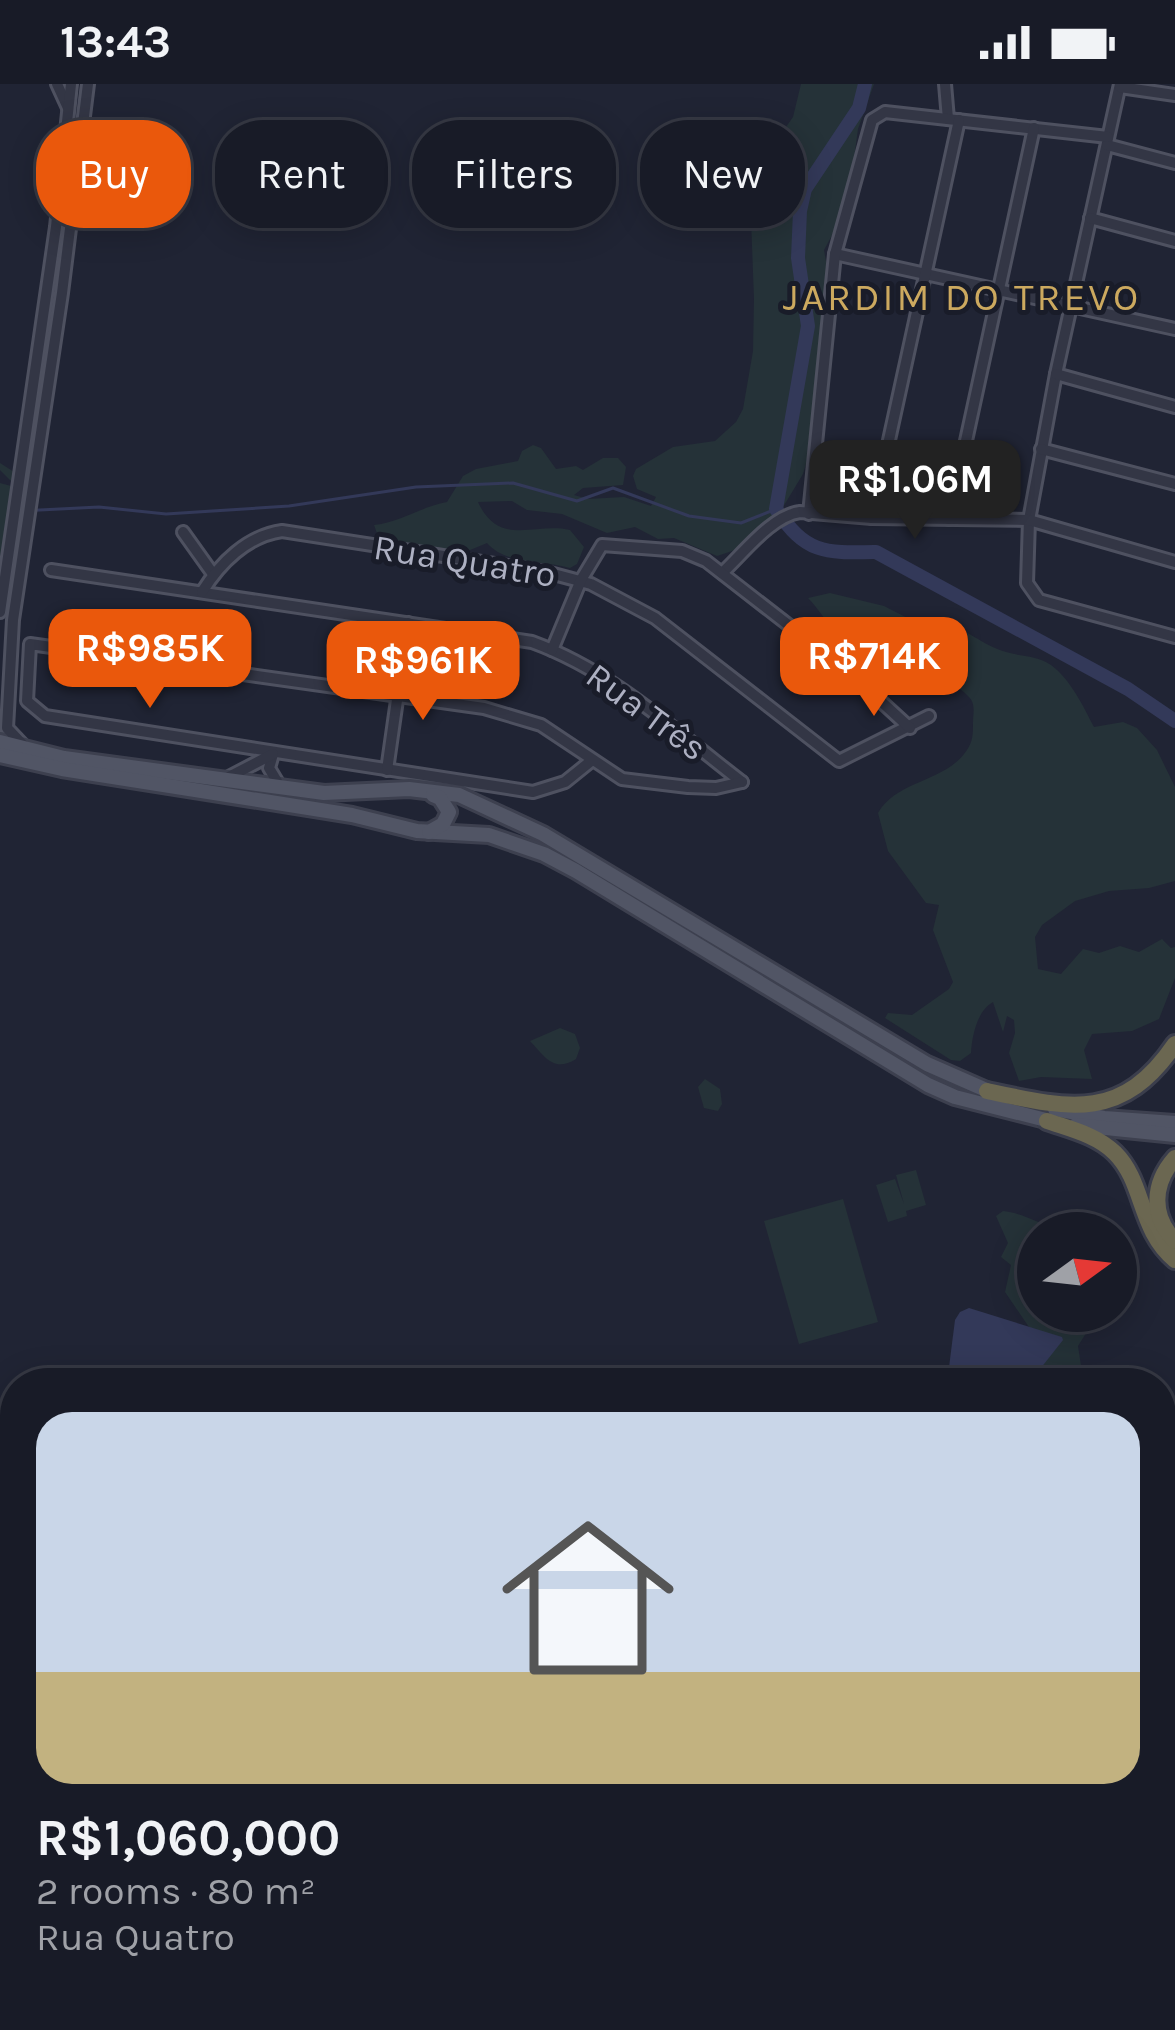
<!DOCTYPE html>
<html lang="en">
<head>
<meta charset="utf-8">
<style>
	:root { --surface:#181b27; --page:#21242f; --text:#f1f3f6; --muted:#9fa1a7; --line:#363944; --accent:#ea580c }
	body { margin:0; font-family:Karla,sans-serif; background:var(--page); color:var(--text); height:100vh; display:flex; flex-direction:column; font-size:45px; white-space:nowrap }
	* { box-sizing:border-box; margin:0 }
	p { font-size:39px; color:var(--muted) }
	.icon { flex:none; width:66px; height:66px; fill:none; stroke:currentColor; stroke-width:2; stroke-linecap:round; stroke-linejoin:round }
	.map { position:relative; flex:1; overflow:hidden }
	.sheet { position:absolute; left:0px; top:1284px; width:1176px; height:663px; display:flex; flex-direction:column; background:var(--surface); border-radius:48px 48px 0 0; box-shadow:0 6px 30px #0003,0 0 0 3px var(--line) }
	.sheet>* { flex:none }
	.banner { position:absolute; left:36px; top:36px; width:1104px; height:108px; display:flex; gap:24px }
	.needle { width:78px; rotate:75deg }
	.fabs { position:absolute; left:1017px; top:1128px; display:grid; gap:24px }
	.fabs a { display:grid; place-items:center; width:120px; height:120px; border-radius:50%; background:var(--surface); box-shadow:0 6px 30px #0003,0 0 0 3px var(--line); font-size:60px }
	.price { position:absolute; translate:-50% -102px; padding:0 27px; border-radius:24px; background:var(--accent); color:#fff; font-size:39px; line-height:78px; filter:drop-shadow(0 3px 6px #0008) }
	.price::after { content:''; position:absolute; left:50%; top:72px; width:36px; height:27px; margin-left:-18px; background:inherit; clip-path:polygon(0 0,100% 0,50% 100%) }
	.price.selected { background:#222; color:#fff }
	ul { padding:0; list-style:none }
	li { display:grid; align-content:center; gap:24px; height:636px; padding:0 36px }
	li+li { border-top:3px solid var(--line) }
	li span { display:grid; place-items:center; height:372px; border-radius:36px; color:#555 }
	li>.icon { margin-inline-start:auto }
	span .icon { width:216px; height:216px; fill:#fffc; stroke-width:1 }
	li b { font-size:51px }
	.chip { padding:0 42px; border-radius:48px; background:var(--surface); box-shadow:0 6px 30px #0003,0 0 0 3px var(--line); font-size:42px; line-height:108px }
	.chip.selected { background:var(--accent); color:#fff }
	.status { display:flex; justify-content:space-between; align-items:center; height:84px; padding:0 60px; background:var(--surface); direction:ltr }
	.status svg { height:33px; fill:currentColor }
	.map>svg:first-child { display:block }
</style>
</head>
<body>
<div class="status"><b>13:43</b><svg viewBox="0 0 49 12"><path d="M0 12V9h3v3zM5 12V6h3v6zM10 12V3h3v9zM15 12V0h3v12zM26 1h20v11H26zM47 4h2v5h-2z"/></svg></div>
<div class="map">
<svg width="1175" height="1946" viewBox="0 0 1175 1946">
	<rect width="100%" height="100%" fill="#202434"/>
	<g fill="#253238">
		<path d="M801,0H874L858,45L853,82L837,142L824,166L829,194L812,360L803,390L777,433L738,465L717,472L674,454L658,455L635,443L607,449L562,430L527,426L512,417L478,418C499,464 535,438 570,446L584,463L577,480L570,484C543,476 506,481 487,459L458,471C432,461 404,464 378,452L374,441C402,438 420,423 447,418L463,392L476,385L518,377L522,367L533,361L541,364L556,385L576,382L583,386L603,374H618L626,383L623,401L583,404L574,411L588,415L624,413L651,422L656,413L637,405L633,392L636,385L673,363L715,357L736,338L743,325L753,267L754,215L751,135L744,103L793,33Z"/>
		<path d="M0,379L25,395L8,486L0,478V399L11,402L12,398L0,386Z"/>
		<path d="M830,509L884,522L927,544C962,535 976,560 1006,568C1022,573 1037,571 1051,581C1071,596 1083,622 1094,643L1123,638L1137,644L1157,666L1175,703V797L1149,804L1109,807L1075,817L1042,841L1035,853L1038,885L1061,890L1083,865L1099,869L1120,862L1139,868L1162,855L1171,864L1175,863V894L1159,935L1132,947L1092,950L1084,966L1092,995L1041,993L1019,997L1009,969L1015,949L1014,936L1007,932L1003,948L993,918C977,927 972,952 971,969L960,977L951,976L885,934L888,929L912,931L949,905L953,898L933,846L939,821L926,819L888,767L878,729C898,695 945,699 967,666C973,657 973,650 973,639C973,630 976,620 969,613C945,586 894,591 864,575C840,562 827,534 808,514Z"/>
		<path d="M560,944L575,950L580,964L576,975C554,989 545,973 530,957Z"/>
		<path d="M705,995L720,1005L722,1020L718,1027L704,1024L698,1003Z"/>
		<path d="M916,1086L926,1121L906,1127L907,1132L888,1138L876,1101L895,1095L904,1120L896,1091Z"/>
		<path d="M843,1115L878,1238L799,1260L764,1137Z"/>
		<path d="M1003,1127C1024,1129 1045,1143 1066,1149H1038V1227H1100L1078,1262L1082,1288L1091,1299H1025L1033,1249L1005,1208L1011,1181L1001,1173L1008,1159L996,1132Z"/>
	</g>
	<path fill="#333959" d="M969,1224L1062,1253L1063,1256L1029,1299H947L955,1236L960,1228Z"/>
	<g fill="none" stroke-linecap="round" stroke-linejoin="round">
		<path stroke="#333959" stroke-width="3" d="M20,427L99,423L166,430L289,422L416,403L513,399L577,417L613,404L689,432L741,439L776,425"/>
		<path stroke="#333959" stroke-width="14" d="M865,0L859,24L805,105L800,127L798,174L808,242L776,425C806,470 824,469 876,468L1128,605L1175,637"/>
		<defs>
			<g id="minor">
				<path d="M57,0L68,24"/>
				<path d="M945,0L948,35"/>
				<path d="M1120,0L1056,290L1029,436L1027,499L1039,516L1175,553"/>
				<path d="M1120,3L1175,11"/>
				<path d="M1107,61L1175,79"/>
				<path d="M1090,134L1175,157"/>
				<path d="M835,170L1175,245"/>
				<path d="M1056,290L1175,323"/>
				<path d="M1041,365L1175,400"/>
				<path d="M809,430L835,170L872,36L885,28L1108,53"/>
				<path d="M872,434L959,36"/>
				<path d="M949,435L1034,44"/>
				<path d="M183,448L213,490"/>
				<path d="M51,486L532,558C614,588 674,646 742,698"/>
				<path d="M722,489C743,470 771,432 800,428L872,434L1029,436L1175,478"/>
				<path d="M202,508C220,479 247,452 282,447L546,488L591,500L655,534L839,677L929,632"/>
				<path d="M0,528L56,143L71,0"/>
				<path d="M552,566L581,496L602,461L682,467L706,477L849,588L910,644"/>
				<path d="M24,662L7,644L13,536L62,209L88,0"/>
				<path d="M273,670L269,684L281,704"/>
				<path d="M591,677L565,698L533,708L45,632L27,617L30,560L484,624L541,641L622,695L688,703L716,704L742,698"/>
				<path d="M387,686L408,539"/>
				<path d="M223,696L273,670"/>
				<path d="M708,1932L713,1946"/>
				<path d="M515,1946L534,1932"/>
				<path d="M588,1946L594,1932"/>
				<path d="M667,1946L674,1932"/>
				<path d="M741,1946L750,1932"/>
				<path d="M881,1946L885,1932"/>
				<path d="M1021,1946L1025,1932"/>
				<path d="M1033,1946L1037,1932"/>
			</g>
			<g id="major">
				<path d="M0,658L64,674L324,709L409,705L459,711L543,750L927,980L993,1009"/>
				<path d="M0,671L62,685L352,731L417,747L489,751L544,770L576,787L928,1001L955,1013L1054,1038"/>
				<path d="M429,748L443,740L449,728L440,714L433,711"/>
				<path d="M1055,1025L1104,1034L1175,1039"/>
				<path d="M1076,1041L1175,1051"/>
			</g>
			<g id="highway">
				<path d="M987,1007C1070,1025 1122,1038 1175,960"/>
				<path d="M1047,1037C1070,1045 1097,1051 1115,1069C1145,1099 1138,1145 1175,1176"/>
				<path d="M1175,1074C1152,1100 1151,1132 1175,1157"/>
				<path d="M1161,1550L1175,1502"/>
				<path d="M1161,1636L1175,1582"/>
				<path d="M1161,1720L1175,1668"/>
				<path d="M1161,1794L1175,1742"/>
				<path d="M1161,1820L1175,1836"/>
				<path d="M1161,1856L1175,1848"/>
				<path d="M1048,1946L1051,1932"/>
				<path d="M1076,1946L1080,1932"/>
				<path d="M1101,1946L1105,1932"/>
				<path d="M1121,1946L1124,1932"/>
			</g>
		</defs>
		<use href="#minor" stroke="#4e5160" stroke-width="16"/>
		<use href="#major" stroke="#3d404f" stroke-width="20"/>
		<use href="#highway" stroke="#3b3e4c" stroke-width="22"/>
		<use href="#minor" stroke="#333645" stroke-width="10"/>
		<use href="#major" stroke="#515565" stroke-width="14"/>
		<use href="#highway" stroke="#6b6751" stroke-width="16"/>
	</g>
	<g text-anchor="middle" stroke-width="10" stroke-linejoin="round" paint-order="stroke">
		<g font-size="36" fill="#adb0c2" stroke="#191c29">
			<text transform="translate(465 476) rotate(9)" y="13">Rua Quatro</text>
			<text transform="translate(647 627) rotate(36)" y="13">Rua Três</text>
		</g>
		<g font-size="39" letter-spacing="3" fill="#cca95f" stroke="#191c29">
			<text x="962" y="226">JARDIM DO TREVO</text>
		</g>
	</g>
</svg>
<div class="fabs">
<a><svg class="needle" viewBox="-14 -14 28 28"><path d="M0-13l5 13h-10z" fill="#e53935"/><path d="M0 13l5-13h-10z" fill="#9fa1a7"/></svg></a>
</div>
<b class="price selected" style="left:915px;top:458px">R$1.06M</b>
<b class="price" style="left:150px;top:627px">R$985K</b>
<b class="price" style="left:874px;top:635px">R$714K</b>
<b class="price" style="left:423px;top:639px">R$961K</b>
<div class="banner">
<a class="chip selected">Buy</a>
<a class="chip">Rent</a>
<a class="chip">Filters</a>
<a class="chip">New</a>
</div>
<section class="sheet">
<ul>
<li><span style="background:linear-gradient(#c9d6e8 70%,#c2b280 0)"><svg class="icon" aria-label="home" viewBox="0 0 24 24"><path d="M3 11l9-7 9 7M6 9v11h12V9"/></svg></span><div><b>R$1,060,000</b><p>2 rooms · 80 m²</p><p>Rua Quatro</p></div></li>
</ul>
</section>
</div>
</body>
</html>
